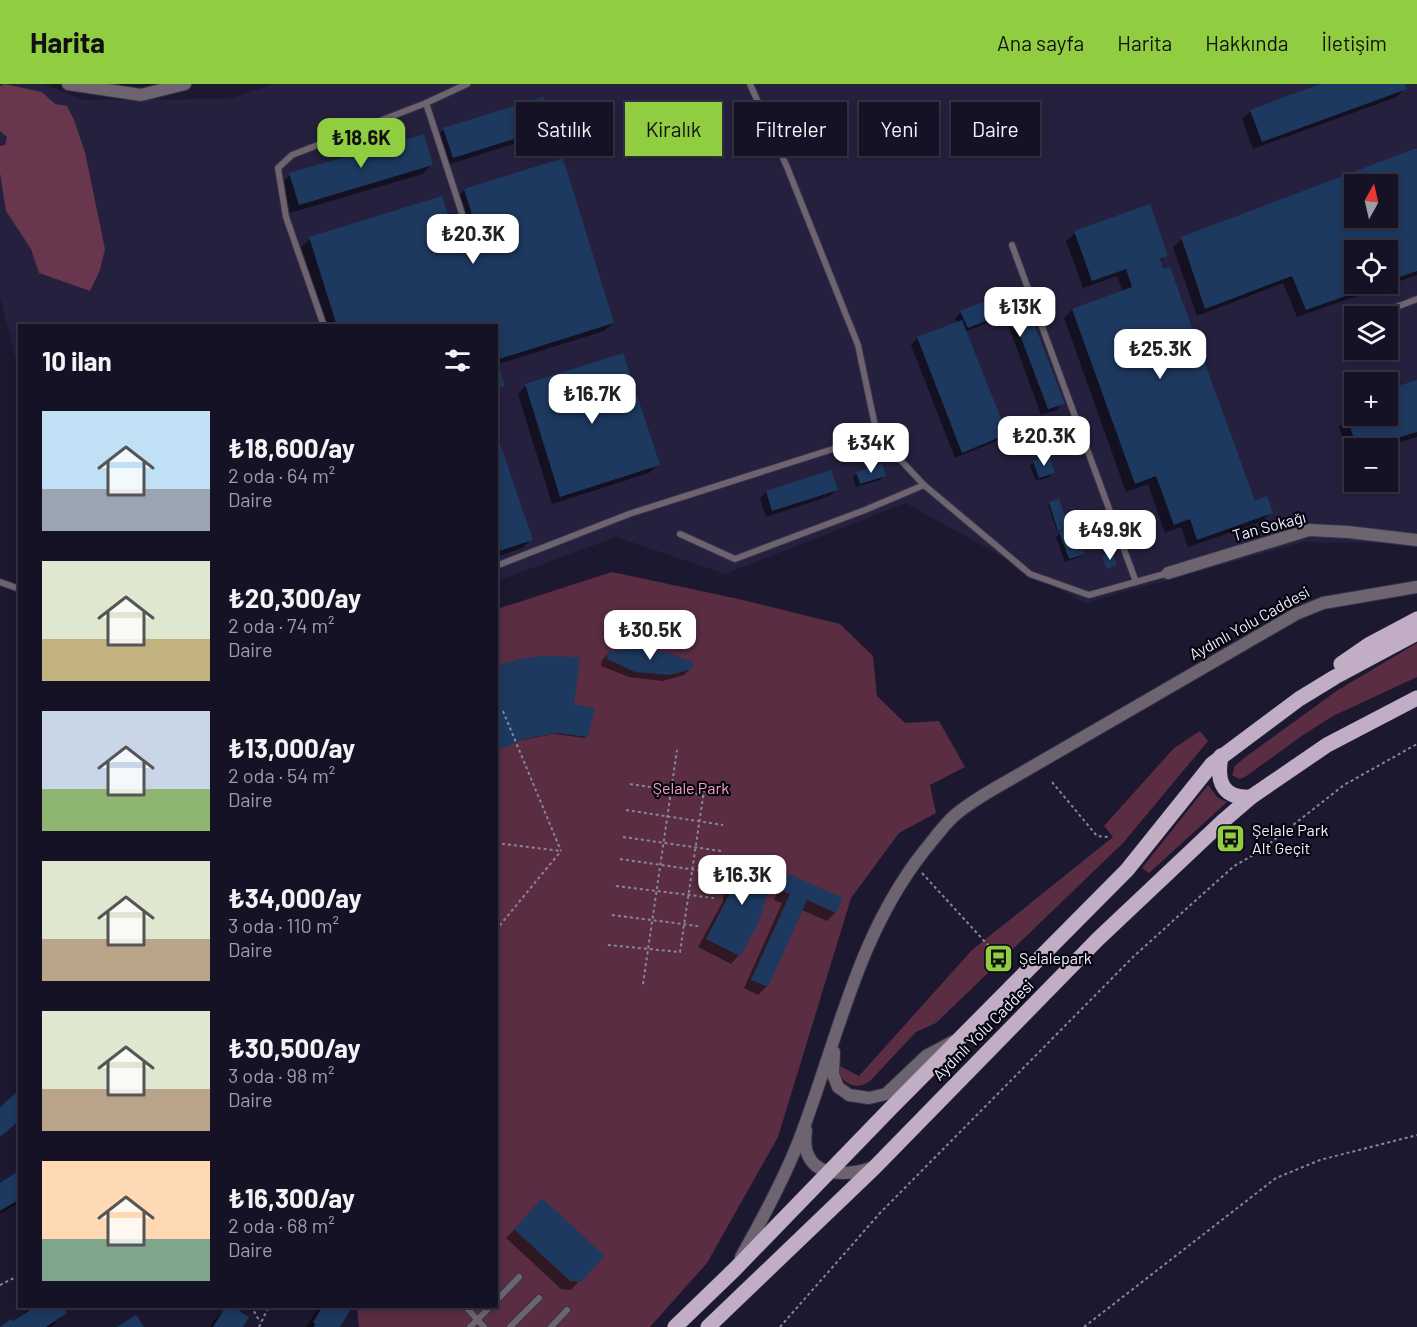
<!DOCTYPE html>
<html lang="tr">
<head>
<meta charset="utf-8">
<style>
	:root { --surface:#141224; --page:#212031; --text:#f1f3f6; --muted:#9d9ea6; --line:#333241; --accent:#90cd41 }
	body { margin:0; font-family:Barlow,sans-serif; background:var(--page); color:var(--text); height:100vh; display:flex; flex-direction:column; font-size:22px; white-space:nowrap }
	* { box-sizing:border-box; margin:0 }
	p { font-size:20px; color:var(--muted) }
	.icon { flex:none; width:33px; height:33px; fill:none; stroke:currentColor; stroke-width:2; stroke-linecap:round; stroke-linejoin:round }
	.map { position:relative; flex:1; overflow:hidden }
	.sheet { position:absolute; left:18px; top:240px; width:480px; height:984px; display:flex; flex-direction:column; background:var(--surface); border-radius:0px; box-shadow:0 3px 9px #0003,0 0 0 2px var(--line) }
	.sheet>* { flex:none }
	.hud { position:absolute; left:516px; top:18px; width:570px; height:54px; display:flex; gap:12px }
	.needle { width:39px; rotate:8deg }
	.controls { position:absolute; left:1344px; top:90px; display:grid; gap:12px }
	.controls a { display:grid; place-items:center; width:54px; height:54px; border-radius:0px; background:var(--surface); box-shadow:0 3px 9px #0003,0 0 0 2px var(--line); font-size:30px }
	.price { position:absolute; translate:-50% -51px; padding:0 14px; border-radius:12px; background:#fff; color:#222; font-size:20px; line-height:39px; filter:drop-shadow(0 2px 3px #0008) }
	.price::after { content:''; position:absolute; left:50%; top:36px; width:18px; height:14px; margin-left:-9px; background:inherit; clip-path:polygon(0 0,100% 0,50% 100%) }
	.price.selected { background:var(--accent); color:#111 }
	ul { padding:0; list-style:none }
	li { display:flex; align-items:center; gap:18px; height:150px; padding:0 24px }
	li span { display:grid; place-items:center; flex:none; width:168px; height:120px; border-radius:0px; color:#555 }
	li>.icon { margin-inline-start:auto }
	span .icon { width:72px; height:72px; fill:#fffc; stroke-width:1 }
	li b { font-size:26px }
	h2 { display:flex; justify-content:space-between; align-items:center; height:72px; padding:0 24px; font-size:26px }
	.tag { padding:0 21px; border-radius:0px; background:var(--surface); box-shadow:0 3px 9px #0003,0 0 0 2px var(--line); font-size:21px; line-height:54px }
	.tag.selected { background:var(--accent); color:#111 }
	header { display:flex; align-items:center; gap:36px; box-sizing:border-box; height:84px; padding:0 30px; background:var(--accent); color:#111 }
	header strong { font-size:28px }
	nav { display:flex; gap:33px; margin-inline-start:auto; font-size:21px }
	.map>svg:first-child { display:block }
</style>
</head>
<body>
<header>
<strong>Harita</strong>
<nav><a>Ana sayfa</a><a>Harita</a><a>Hakkında</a><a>İletişim</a></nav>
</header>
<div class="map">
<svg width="1417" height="1243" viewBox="0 0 1417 1243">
	<rect width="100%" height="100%" fill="#1b1830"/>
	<path fill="#25203e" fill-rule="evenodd" d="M0,0H43L85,16L229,15L273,0H1417V455L1381,459L1303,458L1085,519L906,419L725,490L616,453L497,497L496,242H20L19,288L0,212ZM1354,100H1388V134H1354ZM1354,166H1388V200H1354ZM1354,232H1388V266H1354ZM1354,298H1388V332H1354ZM1354,364H1388V398H1354Z"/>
	<g fill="#5b2d42">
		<path d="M612,488L734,514L840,540L873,572L877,612L905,639L939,637L965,683L930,701L936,729L899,749L851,814L778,1053L707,1179L650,1243H359L357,1223L496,1222L497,525Z"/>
		<path d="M1417,559V593L1333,632L1303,651L1245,693L1239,695L1232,691L1235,682L1244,674L1338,606Z"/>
		<path d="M1200,647L1208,657L1123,759L936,939L916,948L870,997C854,1009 839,997 836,980L859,992L972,866L1113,753L1104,742L1174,664Z"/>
		<path d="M1208,701L1218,714L1227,718L1149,789L1142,784Z"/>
	</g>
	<path fill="#68364d" d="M5,0L42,8L55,20L67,22L74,36L85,68L105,165L100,186L90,207L39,189L31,165L6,127L0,89V62L5,61L7,53L0,47V2Z"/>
	<g fill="#0007" fill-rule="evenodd">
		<path d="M1324,0H1404L1405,4L1397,13L1253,65L1242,35L1251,27Z"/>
		<path d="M551,43L542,51L444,82L435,54L444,45Z"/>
		<path d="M1417,67V191L1297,233L1283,199L1197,232L1173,163L1182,155ZM1354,100H1388V134H1354ZM1354,166H1388V200H1354Z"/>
		<path d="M431,81L423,90L290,129L282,99L290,91Z"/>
		<path d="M464,106L613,239L604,247L496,281V242H326L301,163L310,155L460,172L472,168L456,115Z"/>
		<path d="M1075,149L1166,172L1159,178L1254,419L1271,428L1263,437L1188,463L1181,443L1165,449L1148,400L1126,408L1064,234L1072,226L1123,208L1117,192L1083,204L1066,157Z"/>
		<path d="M1019,205L1063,319L1057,326L1041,331L1005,232L965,248L1005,350L999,356L955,374L911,261L917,254L957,239L955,234L961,228Z"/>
		<path d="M1417,297V353L1380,364H1354V372L1349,374L1339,343L1349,333L1347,326L1354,318V332H1388V307Z"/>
		<path d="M526,301L658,381L649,389L552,420L518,310Z"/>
		<path d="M496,351L531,456L522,464L496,473Z"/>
		<path d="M1024,351L1045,364L1041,368L1027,372L1020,355Z"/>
		<path d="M1034,378L1053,389L1049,393L1036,397L1030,382Z"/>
		<path d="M857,389L884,392L880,396L856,403L853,393Z"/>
		<path d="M836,406L830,412L766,433L760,414L766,408Z"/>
		<path d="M1050,420L1067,443L1063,448L1084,469L1080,473L1065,478L1056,453L1063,446L1057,447L1048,421Z"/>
		<path d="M608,570L691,584L684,591L663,597L629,593L601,582L602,576Z"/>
		<path d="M572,621L587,652L585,654L554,650L522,656L501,664Z"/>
		<path d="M734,777L739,871L731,880L698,863L723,817L725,785Z"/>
		<path d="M789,791L835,829L827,837L802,826L767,902L758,911L744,904L782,819L774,816L781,800Z"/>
		<path d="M20,1088V1118L0,1130V1101Z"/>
		<path d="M534,1125L579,1197L571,1206L561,1205L506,1154Z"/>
		<path d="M227,1222L241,1243H210L215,1235Z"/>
		<path d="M320,1222H351L338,1243H306Z"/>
		<path d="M28,1226L65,1229L51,1243H2L12,1240Z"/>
	</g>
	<g fill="#1d3960" fill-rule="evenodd">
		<path d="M1320,0H1405L1407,5L1262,58L1250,26Z"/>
		<path d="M543,13L553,43L453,74L443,44Z"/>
		<path d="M424,50L433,81L299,121L289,89Z"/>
		<path d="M1414,65H1417V187L1388,197V166H1354V200H1379L1306,226L1292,192L1205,225L1181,153ZM1354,100H1388V134H1354Z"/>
		<path d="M563,74L614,239L496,276V242H337L309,153L442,112L461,170L482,163L464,105Z"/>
		<path d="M1150,120L1168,172L1160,175L1163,185L1170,183L1255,417L1267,412L1273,429L1197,456L1190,435L1174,441L1156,392L1135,400L1072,225L1132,203L1126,185L1092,197L1074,147Z"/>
		<path d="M1020,203L1065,320L1048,325L1011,227L968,244L960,227Z"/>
		<path d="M962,236L1007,350L962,369L917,253Z"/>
		<path d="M623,269L660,381L560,413L525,300Z"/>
		<path d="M497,277L505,302L496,305V278Z"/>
		<path d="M1417,296V348L1364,364H1357L1347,333L1354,330L1388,332V305Z"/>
		<path d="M1039,344L1046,364L1031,370L1023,350Z"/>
		<path d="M496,348L533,456L496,468Z"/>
		<path d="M1049,372L1055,389L1039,394L1033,377Z"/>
		<path d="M882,380L886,392L860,400L856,388Z"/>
		<path d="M831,386L838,406L772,427L766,407Z"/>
		<path d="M1059,415L1069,444L1075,442L1085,470L1069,475L1059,448L1067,444L1058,447L1049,418Z"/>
		<path d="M1113,469L1117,481L1107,485L1102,472Z"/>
		<path d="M633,564L666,568L693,578L692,585L670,591L635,588L607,575L608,568Z"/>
		<path d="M543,572L580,573L574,620L595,624L588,653L557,649L524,655L496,667V582L519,575Z"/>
		<path d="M733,775L771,778L766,815L758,840L740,872L706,855L731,807Z"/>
		<path d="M789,790L843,814L836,829L807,816L768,903L751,896L790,810L781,807Z"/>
		<path d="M17,1008L20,1010V1036L0,1053V1023Z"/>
		<path d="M20,1086V1115L0,1127V1099Z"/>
		<path d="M542,1114L605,1172L581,1198L570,1197L514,1145Z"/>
		<path d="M31,1222H63L67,1229L46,1243H0L11,1235L13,1237L29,1227L27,1225Z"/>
		<path d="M226,1222H232L249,1233L243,1243H213Z"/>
		<path d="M323,1222H353L340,1243H314L315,1240L313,1238Z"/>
		<path d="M136,1231L144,1243H117Z"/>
	</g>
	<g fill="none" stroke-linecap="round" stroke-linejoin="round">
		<defs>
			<g id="service">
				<path d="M750,0L787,83L858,261L877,351L924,401"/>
				<path d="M426,19L466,142"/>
				<path d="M1012,161L1136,498"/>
				<path d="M1373,232L1417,215"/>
				<path d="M1353,240H1354"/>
				<path d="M324,242L286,133L278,84L292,71L426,19L467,0"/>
				<path d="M680,450L735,475L865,426L924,401L1030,490L1089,511L1168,489"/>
				<path d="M496,482L629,430L877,351"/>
				<path d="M0,498L20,505"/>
				<path d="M496,1217L519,1193"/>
				<path d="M465,1222L484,1243"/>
				<path d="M470,1243L491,1222"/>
				<path d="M510,1243L539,1214"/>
				<path d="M551,1243L567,1226"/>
			</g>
			<g id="minor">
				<path d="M68,0L141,11L185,0"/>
				<path d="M1168,489L1309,446L1348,448L1417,456"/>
				<path d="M834,968L833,990L838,1003L849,1011L869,1014L886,1010L926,972L954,957"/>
				<path d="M806,1046C805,1055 804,1065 809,1073C820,1095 855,1090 874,1083"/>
				<path d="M741,1173C762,1136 782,1099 798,1059C837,959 856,853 924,767C934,755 943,742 954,732C971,717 992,706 1011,695L1296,530L1323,519L1417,503"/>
			</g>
			<g id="primary">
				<path d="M1341,580L1370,560L1417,535"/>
				<path d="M1221,672C1216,698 1223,715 1251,713"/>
				<path d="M675,1243L735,1185L890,1025L1127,786L1212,680L1299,615L1335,593L1417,549"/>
				<path d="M708,1243L875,1083L1098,855L1222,738L1251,713L1327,661L1417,614"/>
			</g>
		</defs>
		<use href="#service" stroke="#353249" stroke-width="8"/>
		<use href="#minor" stroke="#353249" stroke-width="14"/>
		<use href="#primary" stroke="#353249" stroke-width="16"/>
		<g stroke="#888699" stroke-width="2" stroke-dasharray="3 3" stroke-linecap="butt">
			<path d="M503,627L561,767"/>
			<path d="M1052,698L1097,752L1108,753"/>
			<path d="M630,700L703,711"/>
			<path d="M626,726L723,741"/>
			<path d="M1229,748L1235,756"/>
			<path d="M623,753L721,767"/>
			<path d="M496,759L561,767"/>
			<path d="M620,775L717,789"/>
			<path d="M922,789L1009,884"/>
			<path d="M616,802L714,814"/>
			<path d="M612,831L698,842"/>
			<path d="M496,846L561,767"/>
			<path d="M608,861L680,868L705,700"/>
			<path d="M643,900L677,666"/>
			<path d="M0,1201L20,1191"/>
			<path d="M251,1222L260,1238"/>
			<path d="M259,1243L269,1222"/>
			<path d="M780,1243L880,1129L1134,872L1234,782L1260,767L1344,701L1417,660"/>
			<path d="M1084,1243L1276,1094L1320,1076L1417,1051"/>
		</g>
		<use href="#service" stroke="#6d646f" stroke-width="6"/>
		<use href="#minor" stroke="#6d646f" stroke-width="12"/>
		<use href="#primary" stroke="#c1aec5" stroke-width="15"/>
	</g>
	<defs>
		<symbol id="bus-square" viewBox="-11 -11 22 22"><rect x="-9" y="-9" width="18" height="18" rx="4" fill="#90cd41" stroke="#06050f"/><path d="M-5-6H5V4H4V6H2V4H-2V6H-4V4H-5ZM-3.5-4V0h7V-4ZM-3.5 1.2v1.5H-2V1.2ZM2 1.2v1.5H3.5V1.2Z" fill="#111"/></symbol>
	</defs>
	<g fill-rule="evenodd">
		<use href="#bus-square" x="1214" y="738" width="33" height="33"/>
		<use href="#bus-square" x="982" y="858" width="33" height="33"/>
	</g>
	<g text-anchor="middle" stroke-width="4.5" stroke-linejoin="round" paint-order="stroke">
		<g font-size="16" fill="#f0effd" stroke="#06050f">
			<text transform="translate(1269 442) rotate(-15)" y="6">Tan Sokağı</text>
			<text transform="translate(1249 539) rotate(-29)" y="6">Aydınlı Yolu Caddesi</text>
			<text transform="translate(983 946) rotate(-45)" y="6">Aydınlı Yolu Caddesi</text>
		</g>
		<g font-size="16" fill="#f5a2c6" stroke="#06050f">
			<text x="691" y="710">Şelale Park</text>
		</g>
		<g font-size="16" fill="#f0effd" stroke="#06050f" text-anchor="start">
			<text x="1252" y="752">Şelale Park<tspan x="1252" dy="18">Alt Geçit</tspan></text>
			<text x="1019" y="880">Şelalepark</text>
		</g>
	</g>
</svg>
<div class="controls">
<a><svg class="needle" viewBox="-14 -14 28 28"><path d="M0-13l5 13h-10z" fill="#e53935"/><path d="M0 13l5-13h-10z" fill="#9d9ea6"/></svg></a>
<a><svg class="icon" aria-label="locate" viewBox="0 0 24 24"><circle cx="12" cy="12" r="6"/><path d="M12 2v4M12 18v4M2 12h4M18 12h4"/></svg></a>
<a><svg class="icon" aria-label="layers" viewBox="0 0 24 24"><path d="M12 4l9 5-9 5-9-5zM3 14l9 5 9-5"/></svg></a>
<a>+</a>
<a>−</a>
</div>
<b class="price selected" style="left:361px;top:85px">₺18.6K</b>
<b class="price" style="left:473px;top:181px">₺20.3K</b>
<b class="price" style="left:1020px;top:254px">₺13K</b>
<b class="price" style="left:1160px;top:296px">₺25.3K</b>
<b class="price" style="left:592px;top:341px">₺16.7K</b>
<b class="price" style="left:1044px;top:383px">₺20.3K</b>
<b class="price" style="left:871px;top:390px">₺34K</b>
<b class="price" style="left:1110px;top:477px">₺49.9K</b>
<b class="price" style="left:650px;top:577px">₺30.5K</b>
<b class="price" style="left:742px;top:822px">₺16.3K</b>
<div class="hud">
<a class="tag">Satılık</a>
<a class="tag selected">Kiralık</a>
<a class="tag">Filtreler</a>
<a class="tag">Yeni</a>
<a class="tag">Daire</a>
</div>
<section class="sheet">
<h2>10 ilan<svg class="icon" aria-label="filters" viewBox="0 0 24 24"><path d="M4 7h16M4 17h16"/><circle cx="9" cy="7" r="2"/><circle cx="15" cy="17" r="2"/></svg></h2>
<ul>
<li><span style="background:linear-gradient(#bfe0f5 65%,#9aa5b1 0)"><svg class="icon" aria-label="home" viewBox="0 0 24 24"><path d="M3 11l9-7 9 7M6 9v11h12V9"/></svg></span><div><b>₺18,600/ay</b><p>2 oda · 64 m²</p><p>Daire</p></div></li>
<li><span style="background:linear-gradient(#dfe7d0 65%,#c2b280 0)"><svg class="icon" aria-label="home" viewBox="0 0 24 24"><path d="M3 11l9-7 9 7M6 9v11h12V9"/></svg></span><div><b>₺20,300/ay</b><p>2 oda · 74 m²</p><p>Daire</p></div></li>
<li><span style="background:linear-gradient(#c9d6e8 65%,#8fb573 0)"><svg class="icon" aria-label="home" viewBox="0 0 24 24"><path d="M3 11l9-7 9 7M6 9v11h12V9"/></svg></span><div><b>₺13,000/ay</b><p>2 oda · 54 m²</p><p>Daire</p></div></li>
<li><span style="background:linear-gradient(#dfe7d0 65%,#b9a48a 0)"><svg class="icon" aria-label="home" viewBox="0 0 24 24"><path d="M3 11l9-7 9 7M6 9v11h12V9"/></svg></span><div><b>₺34,000/ay</b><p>3 oda · 110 m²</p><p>Daire</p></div></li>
<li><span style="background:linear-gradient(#dfe7d0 65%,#b9a48a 0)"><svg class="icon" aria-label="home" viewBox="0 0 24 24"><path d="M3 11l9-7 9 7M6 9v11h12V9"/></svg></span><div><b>₺30,500/ay</b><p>3 oda · 98 m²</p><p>Daire</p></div></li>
<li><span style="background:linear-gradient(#ffd9b3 65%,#7fa58c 0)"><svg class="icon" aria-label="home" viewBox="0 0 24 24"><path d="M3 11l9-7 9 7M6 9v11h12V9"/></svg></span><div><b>₺16,300/ay</b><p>2 oda · 68 m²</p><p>Daire</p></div></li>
</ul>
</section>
</div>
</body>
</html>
